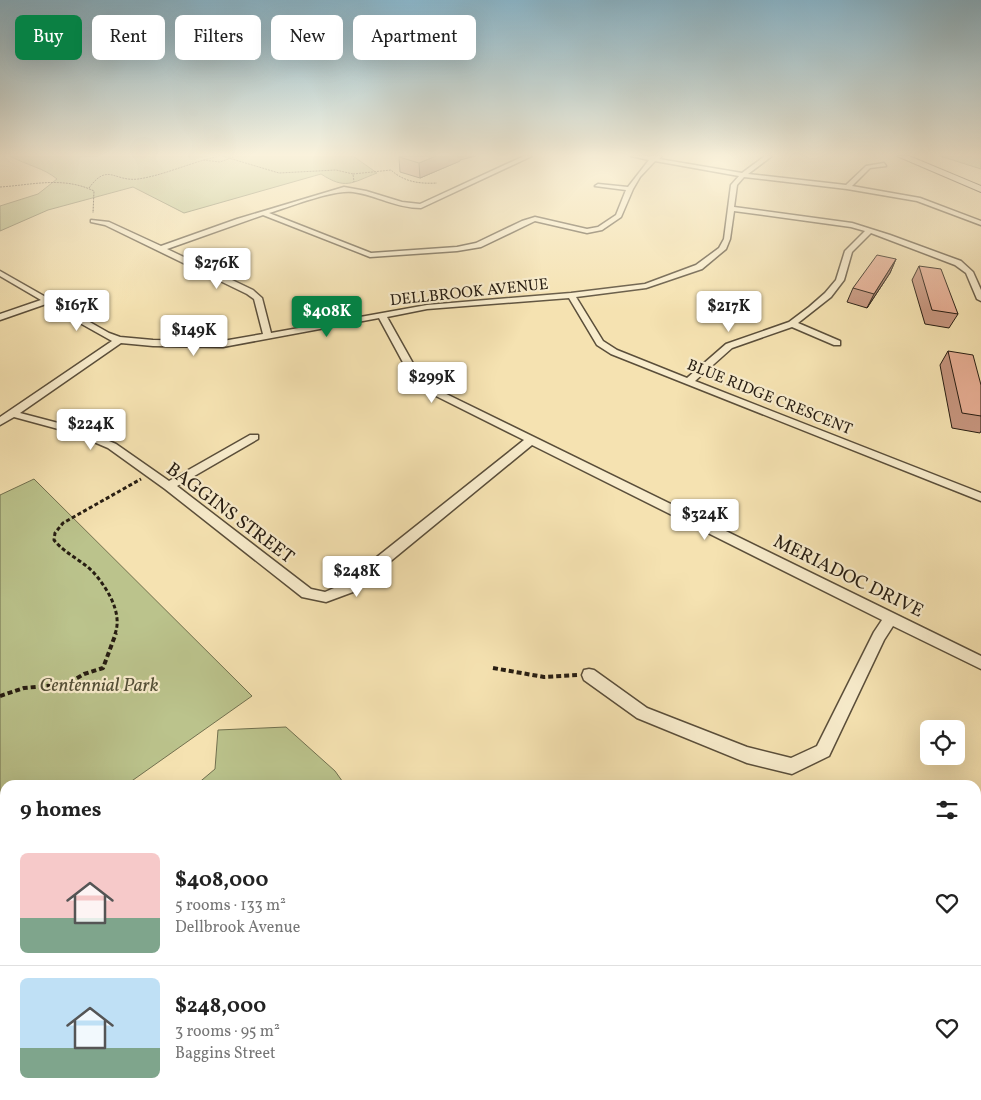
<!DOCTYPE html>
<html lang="en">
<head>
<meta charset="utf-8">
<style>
	:root { --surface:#fff; --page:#f2f2f2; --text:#222; --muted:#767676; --line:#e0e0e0; --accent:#0b8043 }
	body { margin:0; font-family:Vollkorn,serif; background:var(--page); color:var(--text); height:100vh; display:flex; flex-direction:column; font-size:19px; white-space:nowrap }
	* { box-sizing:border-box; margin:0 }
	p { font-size:16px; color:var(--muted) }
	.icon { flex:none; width:28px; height:28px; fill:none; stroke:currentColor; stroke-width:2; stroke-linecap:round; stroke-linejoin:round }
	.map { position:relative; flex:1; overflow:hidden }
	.sheet { position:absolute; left:0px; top:780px; width:981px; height:320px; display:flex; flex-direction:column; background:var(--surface); border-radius:15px 15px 0 0; box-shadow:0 5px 20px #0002 }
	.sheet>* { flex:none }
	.banner { position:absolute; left:15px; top:15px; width:500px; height:45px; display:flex; gap:10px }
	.tools { position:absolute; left:920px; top:720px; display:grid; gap:10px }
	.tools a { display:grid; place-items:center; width:45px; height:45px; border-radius:8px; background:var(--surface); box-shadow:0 5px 20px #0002; font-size:25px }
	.price { position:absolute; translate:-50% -42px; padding:0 11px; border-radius:5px; background:#fff; color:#222; font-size:16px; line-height:32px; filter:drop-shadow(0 1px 2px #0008) }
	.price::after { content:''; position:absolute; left:50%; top:30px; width:15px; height:11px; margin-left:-8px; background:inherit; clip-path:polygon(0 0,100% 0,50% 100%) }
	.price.current { background:var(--accent); color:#fff }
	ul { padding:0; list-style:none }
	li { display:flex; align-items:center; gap:15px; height:125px; padding:0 20px }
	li+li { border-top:1px solid var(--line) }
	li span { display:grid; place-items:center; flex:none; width:140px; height:100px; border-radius:8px; color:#555 }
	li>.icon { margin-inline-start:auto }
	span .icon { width:60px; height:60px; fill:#fffc; stroke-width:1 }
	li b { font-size:21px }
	h2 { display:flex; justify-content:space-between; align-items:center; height:60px; padding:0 20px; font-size:21px }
	.tag { padding:0 18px; border-radius:8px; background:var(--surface); box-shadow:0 5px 20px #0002; font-size:18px; line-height:45px }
	.tag.current { background:var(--accent); color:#fff }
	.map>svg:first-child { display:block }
</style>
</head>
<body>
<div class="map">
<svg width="981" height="1100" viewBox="0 0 981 1100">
	<rect width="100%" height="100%" fill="#f5e2b1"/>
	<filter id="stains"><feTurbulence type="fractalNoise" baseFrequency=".004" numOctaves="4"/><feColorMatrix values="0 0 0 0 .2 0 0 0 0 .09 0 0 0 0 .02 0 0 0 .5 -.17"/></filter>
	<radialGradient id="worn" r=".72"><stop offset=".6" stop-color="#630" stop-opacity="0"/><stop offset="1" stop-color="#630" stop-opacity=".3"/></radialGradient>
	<g fill="#bbc38c" stroke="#71704f">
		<path d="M10,156H353L377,173C351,183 346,190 321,174L184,213L133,187L48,210L0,231V206L38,194L57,179C44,168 26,165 10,156Z"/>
		<path d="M940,156H981V169Z"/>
		<path d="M34,479L252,696L126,785H5V871L0,874V495Z"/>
		<path d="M286,727L335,771L345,785H196L215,769L218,730Z"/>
		<path d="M5,883V1095H976V986L981,981V1100H0V886Z"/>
	</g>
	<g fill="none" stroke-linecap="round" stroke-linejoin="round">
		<defs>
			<path id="street" d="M524,156H532L421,208C396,208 376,195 353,192C334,189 289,207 269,213L371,253L457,247L476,243L522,221L535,217L587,229L598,227L616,215L626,190L595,186L598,184L628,187L649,160L631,156H662L659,159L742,173L765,156H772L748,174L846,185L866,166L884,163L886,166L870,168L852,186L920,198L981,221V225L917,201L847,189L744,177L737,185L734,207L852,223L890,235L961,261L973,272L981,290V301L977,299L966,273L955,265L871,233L852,252L844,280L831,297L798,323L840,341V345H834L792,327L732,348L695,381L981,493V501L611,354L597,345L569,298L427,309L387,317L415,367L432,387L981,656V669L893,626L884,640L829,756L792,774L747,763L637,718L584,680L582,675L584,670L589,669L594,670L647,708L747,747L791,758L817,746L874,632L882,620L532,445L353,592L326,602L302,597L165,489L108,448L73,433L14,417L0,425V417L112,341L46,304L0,320V314L41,300L0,276V271L109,333L120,337L153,340L223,341L263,334L254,299L247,294L105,225L91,222V220L109,222L161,246L237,219L344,187L366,191L402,202L420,204ZM655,161L739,176L731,185L724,239L719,248L696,265L645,284L571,293L427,305L271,333L262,298L253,290L167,249L263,215L370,257L457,251L481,247L535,221L587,233L602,230L621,217L633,189L640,177ZM734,211L851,227L865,231L845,251L836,280L825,293L809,307L789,322L726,344L687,378L617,350L603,341L576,297L646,288L702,269L726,249L730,239ZM379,318L406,368L426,391L524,440L343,584L325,592L311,589L177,486L258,439V435H250L169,481L116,444L81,429L20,413L121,343L153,346L223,347Z"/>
			<path id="secondary" d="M897,156H909L981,186V192Z"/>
		</defs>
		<use href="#street" stroke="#5a4e3a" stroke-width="3"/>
		<use href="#secondary" stroke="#271d12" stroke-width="2"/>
		<g stroke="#271d12" stroke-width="1" stroke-dasharray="2 1" stroke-linecap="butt">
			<path d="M222,156L279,173L336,170L353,174L354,182"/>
			<path d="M203,160L220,162L236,156"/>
			<path d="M353,174L391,170C404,182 420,184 437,183"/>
			<path d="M0,187C32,185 63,176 94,191L93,213"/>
			<path d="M89,188C108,162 114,182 138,179C166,175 193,161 221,156"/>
		</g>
		<path stroke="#271d12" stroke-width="3" stroke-dasharray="4 2.5" stroke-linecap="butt" d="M115,634C123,613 107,588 94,573C82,560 65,554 54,540L55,533L63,523L141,479"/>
		<g stroke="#271d12" stroke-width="4" stroke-dasharray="5 3" stroke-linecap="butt">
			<path d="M493,668L544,677L577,675"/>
			<path d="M0,696L24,688L67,684L84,674L103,668L116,633"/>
		</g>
		<use href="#street" fill="#f8eccc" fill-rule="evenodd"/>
		<use href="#secondary" fill="#f8eccc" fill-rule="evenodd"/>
	</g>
	<g fill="#c6957e" stroke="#271d12">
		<path d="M399,157L460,160V161L420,178L400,172Z"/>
		<path d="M896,259L890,273L867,308L847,302L853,288Z"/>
		<path d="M919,266L958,314L949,328L925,324L912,280Z"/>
		<path d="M948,351L981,385V431L980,433L952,428L940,365Z"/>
	</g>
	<g fill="#a17967" stroke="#271d12">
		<path d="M436,156H476L460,160V161L420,178L419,163Z"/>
		<path d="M896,259L890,273L867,308L874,294Z"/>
	</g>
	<g fill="#e6ad93" stroke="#271d12">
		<path d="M402,156H436L419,163L399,157Z"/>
		<path d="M877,255L896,259L874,294L853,288Z"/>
		<path d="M919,266L941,269L958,314L932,310Z"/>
		<path d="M948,351L973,355L981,385V416L962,413Z"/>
	</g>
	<linearGradient id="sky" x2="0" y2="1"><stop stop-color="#8ab8ce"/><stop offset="0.5" stop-color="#faf2dc"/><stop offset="1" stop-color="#faf2dc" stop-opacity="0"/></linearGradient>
	<rect width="981" height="310" fill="url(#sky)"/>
	<g text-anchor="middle" stroke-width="4.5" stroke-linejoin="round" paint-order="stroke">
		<g font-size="16" fill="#271d12" stroke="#f8eccc">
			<text transform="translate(469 291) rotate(-6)" y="6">DELLBROOK AVENUE</text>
			<text transform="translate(770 396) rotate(22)" y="6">BLUE RIDGE CRESCENT</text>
		</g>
		<g font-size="19" fill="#271d12" stroke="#f8eccc">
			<text transform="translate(231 512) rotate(37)" y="7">BAGGINS STREET</text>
			<text transform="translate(849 575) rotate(26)" y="7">MERIADOC DRIVE</text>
		</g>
		<g font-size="19" font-style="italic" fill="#534f37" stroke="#f8eccc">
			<text x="99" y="691">Centennial Park</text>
		</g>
	</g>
	<rect width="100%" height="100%" filter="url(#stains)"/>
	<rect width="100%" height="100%" fill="url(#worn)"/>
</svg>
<div class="tools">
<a><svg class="icon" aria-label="locate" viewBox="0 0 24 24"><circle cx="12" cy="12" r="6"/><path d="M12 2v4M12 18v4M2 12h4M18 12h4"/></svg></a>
</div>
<b class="price" style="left:217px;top:290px">$276K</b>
<b class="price" style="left:77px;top:332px">$167K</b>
<b class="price" style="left:729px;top:333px">$217K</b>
<b class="price current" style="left:327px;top:338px">$408K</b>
<b class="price" style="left:194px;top:357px">$149K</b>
<b class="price" style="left:432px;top:404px">$299K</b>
<b class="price" style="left:91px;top:451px">$224K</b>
<b class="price" style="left:705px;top:541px">$324K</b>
<b class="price" style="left:357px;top:598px">$248K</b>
<div class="banner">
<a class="tag current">Buy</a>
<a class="tag">Rent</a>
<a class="tag">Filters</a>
<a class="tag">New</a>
<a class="tag">Apartment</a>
</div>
<section class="sheet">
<h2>9 homes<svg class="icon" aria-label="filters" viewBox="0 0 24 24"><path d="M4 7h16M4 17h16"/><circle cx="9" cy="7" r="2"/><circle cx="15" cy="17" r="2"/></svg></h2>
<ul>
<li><span style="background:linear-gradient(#f6c9c9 65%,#7fa58c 0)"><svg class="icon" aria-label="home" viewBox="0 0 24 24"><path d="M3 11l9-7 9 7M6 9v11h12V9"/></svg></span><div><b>$408,000</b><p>5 rooms · 133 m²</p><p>Dellbrook Avenue</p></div><svg class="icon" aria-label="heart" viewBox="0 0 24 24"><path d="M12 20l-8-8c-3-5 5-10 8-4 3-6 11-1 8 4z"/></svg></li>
<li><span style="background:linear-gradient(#bfe0f5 70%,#7fa58c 0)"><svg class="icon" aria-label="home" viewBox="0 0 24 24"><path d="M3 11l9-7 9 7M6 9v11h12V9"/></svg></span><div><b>$248,000</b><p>3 rooms · 95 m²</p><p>Baggins Street</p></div><svg class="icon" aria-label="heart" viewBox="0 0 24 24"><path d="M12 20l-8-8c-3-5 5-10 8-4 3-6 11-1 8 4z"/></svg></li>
</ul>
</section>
</div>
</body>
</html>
